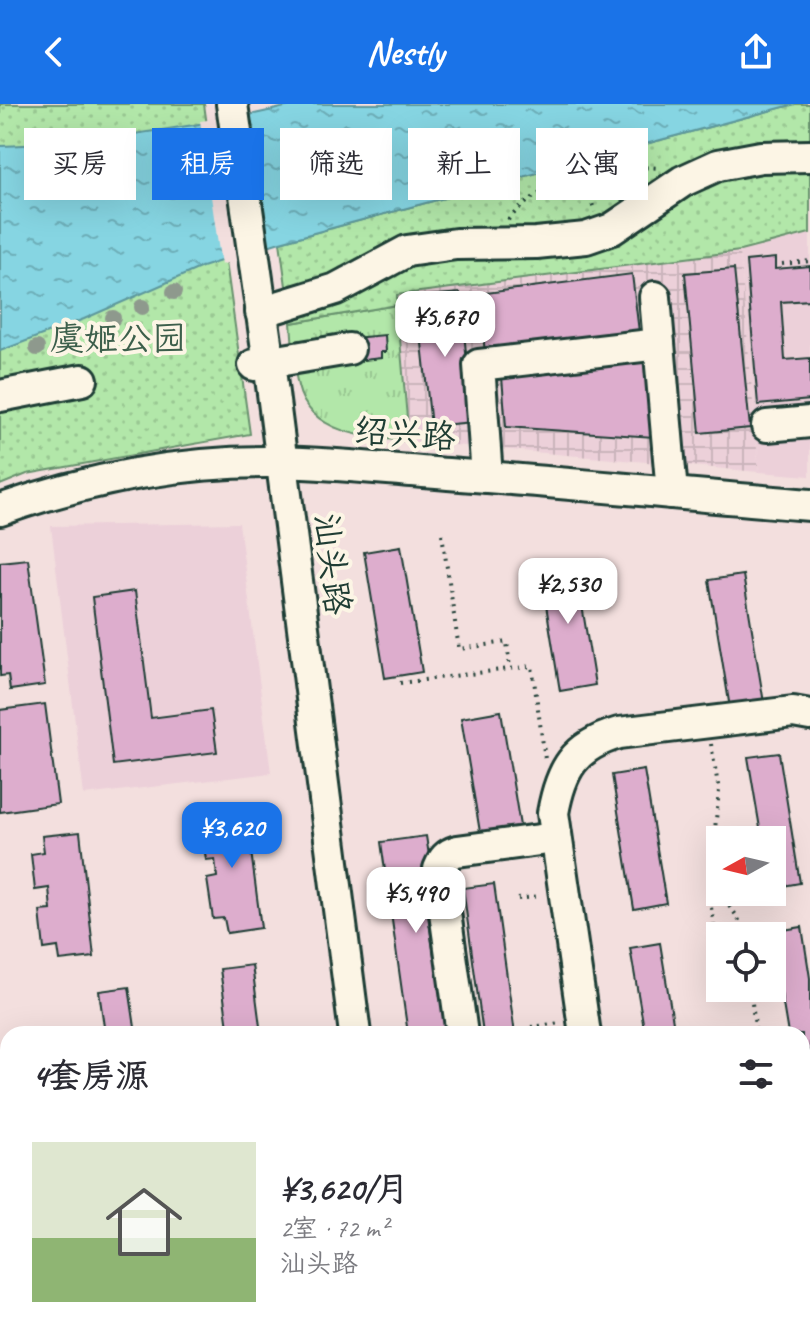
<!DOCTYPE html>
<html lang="zh">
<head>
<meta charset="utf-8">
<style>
	:root { --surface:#fff; --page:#f2f2f3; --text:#2b2b33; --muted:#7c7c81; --accent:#1a73e8 }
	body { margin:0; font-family:Caveat,"LXGW WenKai TC",sans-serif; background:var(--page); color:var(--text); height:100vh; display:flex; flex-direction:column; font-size:30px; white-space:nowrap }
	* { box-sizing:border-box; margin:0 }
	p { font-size:26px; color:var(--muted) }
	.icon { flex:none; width:44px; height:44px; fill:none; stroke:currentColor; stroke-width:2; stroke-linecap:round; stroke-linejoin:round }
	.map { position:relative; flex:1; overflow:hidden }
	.sheet { position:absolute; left:0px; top:922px; width:810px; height:314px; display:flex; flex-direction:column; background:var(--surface); border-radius:24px 24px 0 0; box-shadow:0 8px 32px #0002 }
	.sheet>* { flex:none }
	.hud { position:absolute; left:24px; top:24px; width:762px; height:72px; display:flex; gap:16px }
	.needle { width:52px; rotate:262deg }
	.buttons { position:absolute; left:706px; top:722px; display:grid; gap:16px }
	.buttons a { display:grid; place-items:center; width:80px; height:80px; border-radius:0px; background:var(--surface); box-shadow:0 8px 32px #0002; font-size:40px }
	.price { position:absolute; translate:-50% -68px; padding:0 18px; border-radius:16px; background:#fff; color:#222; font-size:26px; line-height:52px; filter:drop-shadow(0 2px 4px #0008) }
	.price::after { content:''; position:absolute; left:50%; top:48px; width:24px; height:18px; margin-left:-12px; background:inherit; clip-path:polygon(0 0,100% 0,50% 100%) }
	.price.on { background:var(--accent); color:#fff }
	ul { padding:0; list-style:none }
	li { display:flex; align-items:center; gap:24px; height:200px; padding:0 32px }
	li span { display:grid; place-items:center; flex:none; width:224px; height:160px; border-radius:0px; color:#555 }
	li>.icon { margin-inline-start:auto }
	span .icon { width:96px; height:96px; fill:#fffc; stroke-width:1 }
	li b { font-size:34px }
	h2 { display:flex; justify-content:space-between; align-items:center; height:96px; padding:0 32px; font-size:34px }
	.chip { padding:0 28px; border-radius:0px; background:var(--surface); box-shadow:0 8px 32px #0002; font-size:28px; line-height:72px }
	.chip.on { background:var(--accent); color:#fff }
	header { display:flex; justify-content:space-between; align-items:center; height:104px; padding:0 32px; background:var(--accent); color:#fff; font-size:36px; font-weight:700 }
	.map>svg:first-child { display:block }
</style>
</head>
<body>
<header><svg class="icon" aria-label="back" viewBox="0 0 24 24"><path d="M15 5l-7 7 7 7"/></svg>Nestly<svg class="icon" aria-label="share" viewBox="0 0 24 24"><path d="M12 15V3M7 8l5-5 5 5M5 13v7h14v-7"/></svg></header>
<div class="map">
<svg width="810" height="1235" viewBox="0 0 810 1235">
	<defs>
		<pattern id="industrial-grid" width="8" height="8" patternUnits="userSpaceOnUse" patternTransform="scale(2)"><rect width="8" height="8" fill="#ecd0d9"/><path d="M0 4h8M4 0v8" fill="none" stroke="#cab4bb"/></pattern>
		<pattern id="grass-tufts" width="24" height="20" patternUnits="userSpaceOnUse" patternTransform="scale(2)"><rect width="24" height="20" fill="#b2e7a9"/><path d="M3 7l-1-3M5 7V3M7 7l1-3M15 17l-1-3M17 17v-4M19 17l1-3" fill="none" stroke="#99c792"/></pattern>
		<pattern id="park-dots" width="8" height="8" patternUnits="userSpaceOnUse" patternTransform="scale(2)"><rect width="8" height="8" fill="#b2e7a9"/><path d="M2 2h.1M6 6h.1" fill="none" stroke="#99c792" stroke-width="1.8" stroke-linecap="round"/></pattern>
		<pattern id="water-ripples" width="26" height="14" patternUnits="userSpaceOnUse" patternTransform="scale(2)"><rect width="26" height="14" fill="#86d5e2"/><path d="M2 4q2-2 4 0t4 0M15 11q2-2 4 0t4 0" fill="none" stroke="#6daeb8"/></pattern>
	</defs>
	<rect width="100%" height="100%" fill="#f3dfde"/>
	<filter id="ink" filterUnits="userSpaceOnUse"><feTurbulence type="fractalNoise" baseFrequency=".0125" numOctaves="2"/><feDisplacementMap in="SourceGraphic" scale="16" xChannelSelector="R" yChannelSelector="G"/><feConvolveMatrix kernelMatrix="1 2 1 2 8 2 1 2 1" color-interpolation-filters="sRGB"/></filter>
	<g filter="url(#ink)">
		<g fill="#ecd0d9">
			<path d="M810,129V372L759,368L740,147Z"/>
			<path d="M239,419L271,669L84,691L51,422Z"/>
		</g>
		<path fill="url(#industrial-grid)" d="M740,147L759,368L409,337L396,191Z"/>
		<path fill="url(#grass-tufts)" stroke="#68926e" stroke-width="2" d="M397,201L409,337C369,334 309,330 298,282C293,262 293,240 291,219Z"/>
		<g fill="url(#park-dots)" stroke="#68926e" stroke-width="2">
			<path d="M0,0H204L250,330L27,370L0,381Z"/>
			<path d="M795,0H810V129L740,147L397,191V201L291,219L280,138Z"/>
		</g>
		<path fill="url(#water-ripples)" stroke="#5d989c" stroke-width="2" d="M297,0H795L280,138L202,163L84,215L0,247V42C45,41 89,36 134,30C189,22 244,14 297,0Z"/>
		<path fill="#f3dfde" d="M246,11L265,147L221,161L200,17Z"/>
		<g fill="#ddadcd" stroke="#1f3d34" stroke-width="2">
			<path d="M775,154V165L810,162V196L781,198L785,256L810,254V296L758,301L746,157Z"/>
			<path d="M734,165L750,324L700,329L685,169Z"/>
			<path d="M632,170L639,228L485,248L478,190Z"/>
			<path d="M460,189L473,318L431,322L417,193Z"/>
			<path d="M385,231L386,248H381V254L355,257L353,234Z"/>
			<path d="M646,258L654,333L506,323L502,273Z"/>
			<path d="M401,442L422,568L385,574L364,448Z"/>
			<path d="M28,455L45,581L10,586L8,571L0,572V458Z"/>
			<path d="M575,458L595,581L560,587L540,464Z"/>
			<path d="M743,471L764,599L730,604L709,476Z"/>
			<path d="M135,487L151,614L211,606L217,648L113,661L92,493Z"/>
			<path d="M45,600L58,700L0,708V606Z"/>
			<path d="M501,607L521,728L481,734L461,614Z"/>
			<path d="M779,649L800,779L772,784V736H762L748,653Z"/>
			<path d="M644,666L666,799L634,805L612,671Z"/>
			<path d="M245,701L261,824L227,829L224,814L213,815L207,775L217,773L215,755L206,756L201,721L214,720L212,705Z"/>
			<path d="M80,728L94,853L60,857L58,843L44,845L40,807L51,806L49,784L35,786L31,750L44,748L42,732Z"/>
			<path d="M426,732L438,810L428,811L434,853L441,852L452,930H408L381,738Z"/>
			<path d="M494,780L515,930H483L463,784Z"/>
			<path d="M802,823L810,874V955L802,956V930H788L771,828Z"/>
			<path d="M660,839L675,930H645L630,844Z"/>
			<path d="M252,861L261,930H229L220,865Z"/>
			<path d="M129,883L136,930H105L99,887Z"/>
			<path d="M0,952L8,1013V1083L0,1084Z"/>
			<path d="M8,1102V1206L2,1207L0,1103Z"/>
			<path d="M270,1228H297L298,1235H271Z"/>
			<path d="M549,1228V1233L559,1232V1235H517V1232Z"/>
			<path d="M605,1228H638L639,1235H606Z"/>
			<path d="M757,1228H792L793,1235H758Z"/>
		</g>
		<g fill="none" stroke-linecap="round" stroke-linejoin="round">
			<defs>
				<g id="minor">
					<path d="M232,0L270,266L355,930"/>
					<path d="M655,193L672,389"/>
					<path d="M261,208L336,185L407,147L456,140L536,139L586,134L612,125L683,77L718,61L761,53L810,52"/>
					<path d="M254,261L349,245"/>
					<path d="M0,292L82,276"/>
					<path d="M767,322L810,318"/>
					<path d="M487,373L479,261L659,240"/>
					<path d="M0,406C85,376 177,358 267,358C327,358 388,366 448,370C569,379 689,391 810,401"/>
					<path d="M462,930L439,765C443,755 447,750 457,747L555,734"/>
					<path d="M585,930L553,709C561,665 574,642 619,629L793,608L810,611"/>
					<path d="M802,1144L810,1143"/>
					<path d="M393,1228L394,1235"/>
					<path d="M572,1228L574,1235"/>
					<path d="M692,1228L693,1235"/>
				</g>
			</defs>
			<use href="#minor" stroke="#1f3d34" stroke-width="36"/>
			<g stroke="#1f3d34" stroke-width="4" stroke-dasharray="2 6" stroke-linecap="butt">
				<path d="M582,70L595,108"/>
				<path d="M508,116C546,73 604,60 660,64"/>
				<path d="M782,160L810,157"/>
				<path d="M442,430L459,545L507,538L510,565"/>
				<path d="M400,579L532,562L545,655"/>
				<path d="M711,640L719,687L715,725L720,771L709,790L720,862"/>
				<path d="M722,788C727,807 740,806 743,832"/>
				<path d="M518,795L540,792"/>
				<path d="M750,884L756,930"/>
				<path d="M531,923L560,919"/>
				<path d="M802,962L810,961"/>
			</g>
			<use href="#minor" stroke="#fcf5e5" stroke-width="30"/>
		</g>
		<g fill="#8e998d">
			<circle cx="174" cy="188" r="8"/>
			<circle cx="142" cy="203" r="8"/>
			<circle cx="113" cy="214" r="8"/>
			<circle cx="69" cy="232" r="8"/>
			<circle cx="37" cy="244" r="8"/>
		</g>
	</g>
	<g text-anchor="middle" stroke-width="8" stroke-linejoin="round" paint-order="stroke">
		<g font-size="34" fill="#3c5f4b" stroke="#fcf5e5">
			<text x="118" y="246">虞姬公园</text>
		</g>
		<g font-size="34" fill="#1f3d34" stroke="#fcf5e5">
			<text transform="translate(405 329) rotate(4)" y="12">绍兴路</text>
			<text transform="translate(333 460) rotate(83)" y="12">汕头路</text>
		</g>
	</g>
</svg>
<div class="buttons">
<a><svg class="needle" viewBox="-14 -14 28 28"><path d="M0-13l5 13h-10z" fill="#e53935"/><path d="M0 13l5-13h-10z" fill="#7c7c81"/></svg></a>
<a><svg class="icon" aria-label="locate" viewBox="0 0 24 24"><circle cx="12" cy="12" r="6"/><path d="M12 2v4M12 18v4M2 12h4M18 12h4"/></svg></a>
</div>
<b class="price" style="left:445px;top:255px">¥5,670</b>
<b class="price" style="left:568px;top:522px">¥2,530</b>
<b class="price on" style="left:232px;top:766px">¥3,620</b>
<b class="price" style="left:416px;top:831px">¥5,490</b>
<div class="hud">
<a class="chip">买房</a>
<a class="chip on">租房</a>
<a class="chip">筛选</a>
<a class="chip">新上</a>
<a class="chip">公寓</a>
</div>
<section class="sheet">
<h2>4套房源<svg class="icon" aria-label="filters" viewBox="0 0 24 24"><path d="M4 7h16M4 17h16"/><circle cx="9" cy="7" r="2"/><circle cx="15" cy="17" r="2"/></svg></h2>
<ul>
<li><span style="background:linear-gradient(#dfe7d0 60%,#8fb573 0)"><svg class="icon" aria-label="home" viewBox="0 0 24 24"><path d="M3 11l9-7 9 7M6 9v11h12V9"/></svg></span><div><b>¥3,620/月</b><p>2室 · 72 m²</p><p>汕头路</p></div></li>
</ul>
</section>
</div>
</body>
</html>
